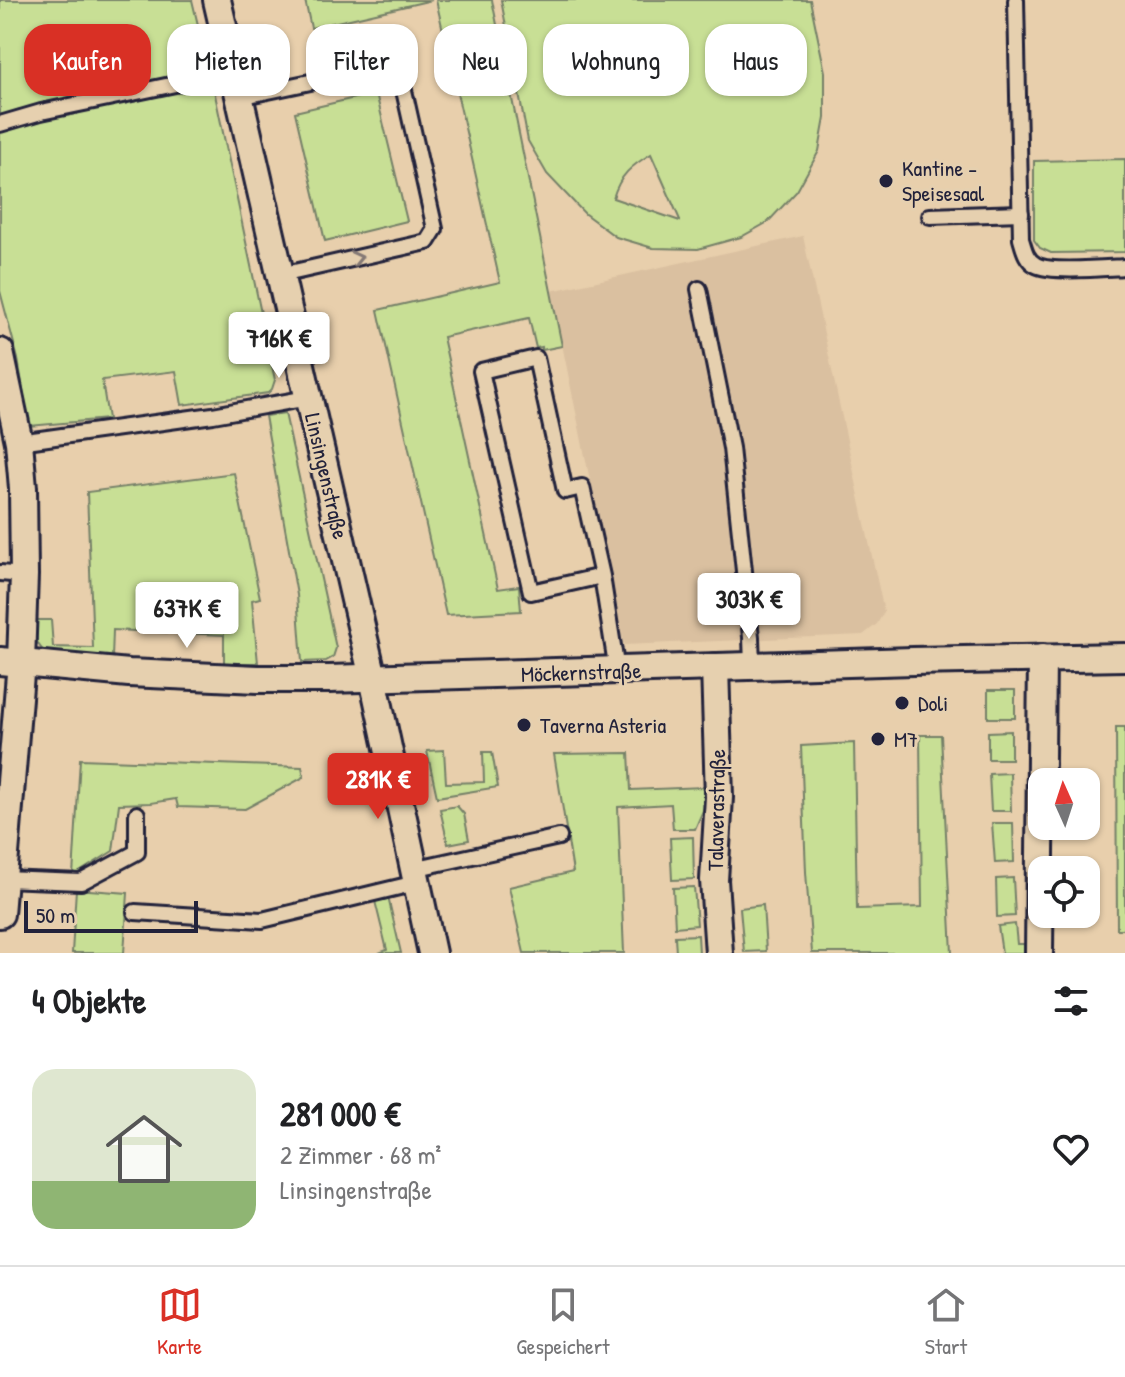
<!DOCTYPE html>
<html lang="de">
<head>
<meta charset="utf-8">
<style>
	:root { --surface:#fff; --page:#f2f2f2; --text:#202124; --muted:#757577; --line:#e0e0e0; --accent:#d93025 }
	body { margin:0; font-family:"Patrick Hand",sans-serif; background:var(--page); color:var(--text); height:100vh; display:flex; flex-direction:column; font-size:30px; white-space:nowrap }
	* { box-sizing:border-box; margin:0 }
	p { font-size:26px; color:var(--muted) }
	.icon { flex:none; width:44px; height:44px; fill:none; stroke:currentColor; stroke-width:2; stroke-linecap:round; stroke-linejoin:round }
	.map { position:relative; height:953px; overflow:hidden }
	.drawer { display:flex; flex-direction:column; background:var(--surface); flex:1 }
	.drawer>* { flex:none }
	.banner { position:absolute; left:24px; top:24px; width:1078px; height:72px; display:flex; gap:16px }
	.needle { width:52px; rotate:357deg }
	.buttons { position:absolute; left:1028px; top:768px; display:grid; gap:16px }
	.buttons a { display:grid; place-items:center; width:72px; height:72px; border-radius:16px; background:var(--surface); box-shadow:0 2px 6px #0004; font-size:40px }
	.scale { position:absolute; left:24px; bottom:20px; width:174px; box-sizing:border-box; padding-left:8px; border:4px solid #22223b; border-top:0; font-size:22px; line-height:28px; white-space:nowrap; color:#22223b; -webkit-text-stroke:6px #e6d0af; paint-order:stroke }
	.price { position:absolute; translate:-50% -68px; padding:0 18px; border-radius:8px; background:#fff; color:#222; font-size:26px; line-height:52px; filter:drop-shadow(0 2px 4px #0008) }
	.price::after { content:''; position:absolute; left:50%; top:48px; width:24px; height:18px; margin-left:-12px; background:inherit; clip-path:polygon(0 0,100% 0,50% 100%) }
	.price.on { background:var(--accent); color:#fff }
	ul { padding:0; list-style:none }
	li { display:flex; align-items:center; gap:24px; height:200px; padding:0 32px }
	li span { display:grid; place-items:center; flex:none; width:224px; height:160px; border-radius:24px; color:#555 }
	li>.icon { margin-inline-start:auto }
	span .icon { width:96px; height:96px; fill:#fffc; stroke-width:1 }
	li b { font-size:34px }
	h2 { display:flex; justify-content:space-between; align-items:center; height:96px; padding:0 32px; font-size:34px }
	.tag { padding:0 28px; border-radius:24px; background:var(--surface); box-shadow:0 2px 6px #0004; font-size:28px; line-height:72px }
	.tag.on { background:var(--accent); color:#fff }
	.dock { display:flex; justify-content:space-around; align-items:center; height:112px; border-top:2px solid var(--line); background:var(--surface); font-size:22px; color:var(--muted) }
	.dock a { display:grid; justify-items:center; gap:4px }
	.dock .on { color:var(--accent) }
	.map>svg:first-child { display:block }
</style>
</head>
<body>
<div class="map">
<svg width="1125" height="953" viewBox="0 0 1125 953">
	<rect width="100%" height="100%" fill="#e8cfac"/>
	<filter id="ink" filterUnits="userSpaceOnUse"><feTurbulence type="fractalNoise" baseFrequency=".0125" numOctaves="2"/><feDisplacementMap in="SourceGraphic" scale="16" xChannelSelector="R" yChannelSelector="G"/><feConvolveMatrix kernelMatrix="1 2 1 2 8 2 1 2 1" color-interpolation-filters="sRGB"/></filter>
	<g filter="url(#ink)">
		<path fill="#dac0a0" d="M803,236L884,612L877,624L863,635L624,645L551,291Z"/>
		<g fill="#c8df95" stroke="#758068" stroke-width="2" fill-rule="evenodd">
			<path d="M0,0H192L209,71L17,110L0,117Z"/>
			<path d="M305,0H432L311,28Z"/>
			<path d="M436,0H492L562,346L542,350V347L536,348L529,318L443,337L498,589L519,586L521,611L446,615L378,310L500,282Z"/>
			<path d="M501,0H810L825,72V118L819,151L797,191L768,222L741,237L698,249L653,248L616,237L585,214L547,174L528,141ZM651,154L680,220V221L613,198C620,175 631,166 651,154Z"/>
			<path d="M213,85L275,380L272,389L268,393L182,405L176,371L102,380L108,419L29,426L18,359L0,291V132L55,117Z"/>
			<path d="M376,93L407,221L325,241L295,112Z"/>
			<path d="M1125,159V252L1051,253L1040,248L1034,240V161Z"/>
			<path d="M285,413L336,648L333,657L326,661L302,662L297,595L265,416Z"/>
			<path d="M234,473L260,598L252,600L258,663H224V635L113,630L112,659L47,654C33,642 36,637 37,620H51L53,647L93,648L87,492Z"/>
			<rect x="988" y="690" width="27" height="28"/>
			<path d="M1116,727H1125V929H1117Z"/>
			<path d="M1011,731V759H988V732Z"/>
			<path d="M920,735H941L952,953H812L806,872L801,746L854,743L857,909L922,907Z"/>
			<path d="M444,750L446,783L484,782L483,752H492L498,787L437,797L427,751Z"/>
			<path d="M629,753L631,790L704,787L705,806L695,829H673L671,804L618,807L624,953H524L509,887L573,872L554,754Z"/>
			<path d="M80,759L302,767L304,777L245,809L178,807L176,799L151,803L119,804L113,851L73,876Z"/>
			<path d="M1010,773L1011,811H991L989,774Z"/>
			<path d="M457,806L464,814L469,840L448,844L440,809Z"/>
			<path d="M1013,823L1014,862L995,863L992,823Z"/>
			<path d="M693,837L694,879L672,880L670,838Z"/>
			<path d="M1013,878L1015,916L997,917L996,879Z"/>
			<path d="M694,887L697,925L675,927L673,888Z"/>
			<path d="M76,889L128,893L124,953H72Z"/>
			<path d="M388,897L401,953H379L387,950L375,901Z"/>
			<path d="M763,905L766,951L744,952L740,908Z"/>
			<path d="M1015,924L1017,944H1024V953H1002L998,926Z"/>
			<path d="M698,935L699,953H676L675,936Z"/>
		</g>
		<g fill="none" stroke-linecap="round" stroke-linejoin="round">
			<defs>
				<g id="lane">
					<path d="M1016,0L1021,239C1024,249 1026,260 1036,265C1050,273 1106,268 1125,267"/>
					<path d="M239,97L391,65L401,77L435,229L427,242L281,275"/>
					<path d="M0,124L41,112L233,72"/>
					<path d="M930,216L1021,213"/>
					<path d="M699,289L731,448L751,637L752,666"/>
					<path d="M19,442L213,415L308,398"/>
					<path d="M0,573L24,575"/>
					<path d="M602,576L531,592L481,371L536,358L565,491L582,487L602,576L617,671"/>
					<path d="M413,869L559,837"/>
					<path d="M3,879L81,882L137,852V814"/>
					<path d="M135,912L262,920L416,883"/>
				</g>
				<g id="street">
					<path d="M217,0L373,678L432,953"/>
					<path d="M0,352L19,442L23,488L24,575L21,662L0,914"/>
					<path d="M0,661L129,673L258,679H329L913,661L1125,657"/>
					<path d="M715,667L719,797L714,880L719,953"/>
					<path d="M1039,953L1042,658"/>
				</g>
			</defs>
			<use href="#lane" stroke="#22223b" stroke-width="20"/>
			<use href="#street" stroke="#22223b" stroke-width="32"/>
			<use href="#lane" stroke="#e6d0af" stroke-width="14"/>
			<use href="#street" stroke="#e6d0af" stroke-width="26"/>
		</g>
		<defs><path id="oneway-chevron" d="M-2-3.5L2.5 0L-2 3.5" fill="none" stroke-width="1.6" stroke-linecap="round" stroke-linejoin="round" transform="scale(2)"/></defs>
		<use stroke="#847975" href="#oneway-chevron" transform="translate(357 258) rotate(-13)"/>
	</g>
	<g fill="#22223b" stroke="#e6d0af" stroke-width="3">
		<circle cx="886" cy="181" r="8"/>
		<circle cx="902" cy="703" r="8"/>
		<circle cx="524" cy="725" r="8"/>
		<circle cx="878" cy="739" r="8"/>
	</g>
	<g text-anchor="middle" stroke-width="6" stroke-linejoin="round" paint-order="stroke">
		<g font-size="22" fill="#22223b" stroke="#e6d0af" text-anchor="start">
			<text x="902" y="176">Kantine -<tspan x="902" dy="25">Speisesaal</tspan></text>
			<text x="918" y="711">Doli</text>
			<text x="540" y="733">Taverna Asteria</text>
			<text x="894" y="747">M7</text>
		</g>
		<g font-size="22" fill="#22223b" stroke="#e6d0af">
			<text transform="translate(327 476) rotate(77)" y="8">Linsingenstraße</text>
			<text transform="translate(581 672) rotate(-2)" y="8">Möckernstraße</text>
			<text transform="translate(716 810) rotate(-89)" y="8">Talaverastraße</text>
		</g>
	</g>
</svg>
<div class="buttons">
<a><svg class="needle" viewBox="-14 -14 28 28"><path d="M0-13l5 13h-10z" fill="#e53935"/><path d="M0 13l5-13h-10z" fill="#757577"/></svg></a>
<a><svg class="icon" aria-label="locate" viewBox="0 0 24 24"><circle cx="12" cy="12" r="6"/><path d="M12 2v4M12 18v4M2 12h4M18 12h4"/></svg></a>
</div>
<div class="scale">50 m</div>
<b class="price" style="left:279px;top:380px">716K €</b>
<b class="price" style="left:749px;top:641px">303K €</b>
<b class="price" style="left:187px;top:650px">637K €</b>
<b class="price on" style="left:378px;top:821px">281K €</b>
<div class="banner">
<a class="tag on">Kaufen</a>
<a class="tag">Mieten</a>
<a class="tag">Filter</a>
<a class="tag">Neu</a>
<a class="tag">Wohnung</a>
<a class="tag">Haus</a>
</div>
</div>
<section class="drawer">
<h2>4 Objekte<svg class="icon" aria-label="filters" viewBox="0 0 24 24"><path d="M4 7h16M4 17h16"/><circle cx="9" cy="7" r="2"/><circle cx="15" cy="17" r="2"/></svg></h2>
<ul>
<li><span style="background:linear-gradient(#dfe7d0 70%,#8fb573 0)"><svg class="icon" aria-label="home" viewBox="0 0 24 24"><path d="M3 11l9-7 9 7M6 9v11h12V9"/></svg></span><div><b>281 000 €</b><p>2 Zimmer · 68 m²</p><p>Linsingenstraße</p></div><svg class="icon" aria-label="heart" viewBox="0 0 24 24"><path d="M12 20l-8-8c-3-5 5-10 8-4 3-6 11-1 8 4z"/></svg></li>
</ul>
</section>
<nav class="dock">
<a class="on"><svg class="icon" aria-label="map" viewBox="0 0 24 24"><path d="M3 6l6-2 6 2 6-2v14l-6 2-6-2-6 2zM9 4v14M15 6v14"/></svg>Karte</a>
<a><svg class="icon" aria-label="saved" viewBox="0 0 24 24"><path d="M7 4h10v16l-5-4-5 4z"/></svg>Gespeichert</a>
<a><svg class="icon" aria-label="home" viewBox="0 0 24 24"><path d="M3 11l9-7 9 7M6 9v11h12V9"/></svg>Start</a>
</nav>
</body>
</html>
